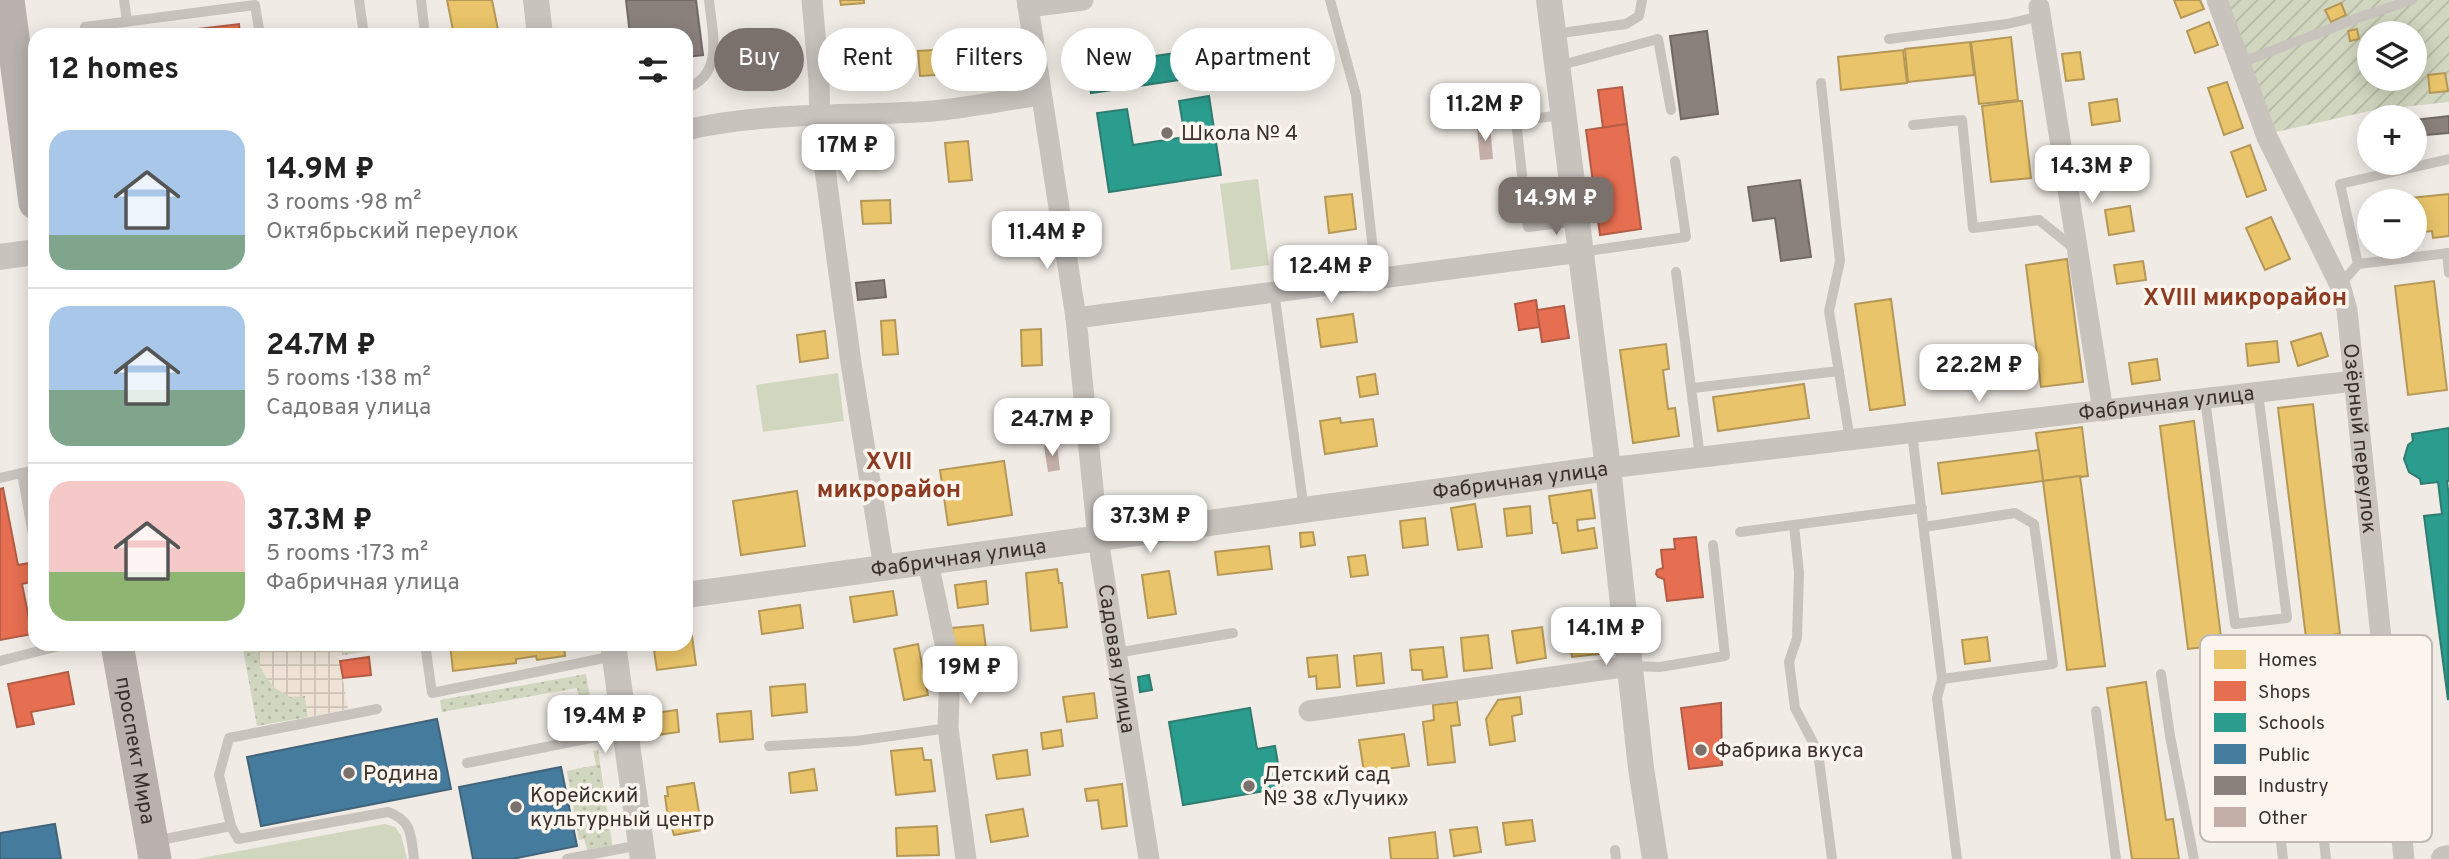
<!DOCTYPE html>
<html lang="en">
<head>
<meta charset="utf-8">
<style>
	:root { --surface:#fff; --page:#f2f2f2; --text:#222; --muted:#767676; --line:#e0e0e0; --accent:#7a716c }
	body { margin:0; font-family:Overpass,sans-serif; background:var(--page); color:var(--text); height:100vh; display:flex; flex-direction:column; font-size:26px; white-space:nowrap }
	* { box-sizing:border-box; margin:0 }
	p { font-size:23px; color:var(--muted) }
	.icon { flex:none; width:38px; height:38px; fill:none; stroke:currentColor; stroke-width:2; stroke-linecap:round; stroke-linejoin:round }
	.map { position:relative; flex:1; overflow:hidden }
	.panel { position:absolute; left:28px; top:28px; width:665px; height:623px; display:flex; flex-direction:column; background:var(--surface); border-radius:21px; box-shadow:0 4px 18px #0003 }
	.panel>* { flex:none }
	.hud { position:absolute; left:714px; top:28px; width:665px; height:63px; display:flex; gap:14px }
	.buttons { position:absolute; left:2357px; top:21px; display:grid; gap:14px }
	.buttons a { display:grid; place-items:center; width:70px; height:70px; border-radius:50%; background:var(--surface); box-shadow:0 4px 18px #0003; font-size:35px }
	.price { position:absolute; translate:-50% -60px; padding:0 16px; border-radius:14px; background:#fff; color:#222; font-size:23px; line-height:46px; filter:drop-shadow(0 2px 4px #0008) }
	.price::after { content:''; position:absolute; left:50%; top:42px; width:21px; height:16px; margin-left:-10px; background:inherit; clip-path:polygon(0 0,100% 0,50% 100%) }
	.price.current { background:var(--accent); color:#fff }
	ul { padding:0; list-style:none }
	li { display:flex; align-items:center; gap:21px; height:175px; padding:0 21px }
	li+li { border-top:2px solid var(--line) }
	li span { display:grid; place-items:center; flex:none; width:196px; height:140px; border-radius:21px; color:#555 }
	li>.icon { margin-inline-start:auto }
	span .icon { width:84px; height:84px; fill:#fffc; stroke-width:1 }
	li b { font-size:30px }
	h2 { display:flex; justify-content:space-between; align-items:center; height:84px; padding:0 21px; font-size:30px }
	.chip { padding:0 24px; border-radius:32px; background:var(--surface); box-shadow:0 4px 18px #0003; font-size:24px; line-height:63px }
	.chip.current { background:var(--accent); color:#fff }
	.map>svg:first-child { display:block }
</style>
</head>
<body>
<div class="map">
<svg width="2449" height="859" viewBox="0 0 2449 859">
	<defs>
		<pattern id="grass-dots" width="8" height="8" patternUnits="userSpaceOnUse" patternTransform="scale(1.75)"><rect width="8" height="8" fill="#d1d6bf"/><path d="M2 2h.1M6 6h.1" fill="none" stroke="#b4b8a4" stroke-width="1.8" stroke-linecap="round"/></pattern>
		<pattern id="garden-furrows" width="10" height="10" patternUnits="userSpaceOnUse" patternTransform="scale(1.75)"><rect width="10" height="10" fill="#d1d6bf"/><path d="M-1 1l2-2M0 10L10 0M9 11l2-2" fill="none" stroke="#b4b8a4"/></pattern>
		<pattern id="plaza-grid" width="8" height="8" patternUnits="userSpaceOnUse" patternTransform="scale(1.75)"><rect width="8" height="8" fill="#eee3d5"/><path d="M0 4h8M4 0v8" fill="none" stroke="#cdc3b7"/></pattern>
	</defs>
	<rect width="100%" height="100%" fill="#f0ebe5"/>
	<g fill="url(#grass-dots)">
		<path d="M242,644H260L258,649C266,676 271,698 305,696L308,717L257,726Z"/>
		<path d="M342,644H375L376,650L344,655Z"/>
		<path d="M586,674L597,736L586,738L577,688L442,712L440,700Z"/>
		<path d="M598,750L613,849L589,855L584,839L579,840L567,771L596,765L593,751Z"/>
	</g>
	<g fill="#d1d6bf">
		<path d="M1258,179L1269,265L1231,270L1220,184Z"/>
		<path d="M838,373L844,421L763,432L756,385Z"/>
		<path d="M385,824L395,827L401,835L407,859H196Z"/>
	</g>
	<path fill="url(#garden-furrows)" fill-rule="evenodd" d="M2224,0H2449V102L2374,110L2276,132ZM2370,33H2415V79H2370Z"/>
	<path fill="url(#plaza-grid)" d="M260,644H342L344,655L339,656L348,709L308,717L305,696L290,697L274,687L266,677L260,667L258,649Z"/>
	<g fill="#e9c46a" stroke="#b59857" stroke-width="2">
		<path d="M447,0H492L499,35H454Z"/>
		<path d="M840,0H864V3L841,5Z"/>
		<path d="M2174,0H2200L2204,9L2181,18Z"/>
		<path d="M2341,3L2346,15L2331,22L2325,10Z"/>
		<path d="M2209,22L2218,45L2195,53L2187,31Z"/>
		<path d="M2357,29L2359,39L2350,41L2348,31Z"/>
		<path d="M347,31L348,35H319Z"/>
		<path d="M864,35L867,73L849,75L846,37Z"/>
		<path d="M2011,37L2018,100L1979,104L1971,42Z"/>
		<path d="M1003,42L1006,68L986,70L983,45Z"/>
		<path d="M1970,42L1974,75L1908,82L1905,49Z"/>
		<path d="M949,49L950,74L920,76L918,51Z"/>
		<path d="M1903,50L1907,83L1841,90L1838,57Z"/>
		<path d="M2080,52L2084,79L2066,81L2062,54Z"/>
		<path d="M2445,73L2448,91L2430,93L2428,75Z"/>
		<path d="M2227,82L2243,128L2224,135L2208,88Z"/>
		<path d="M2117,99L2120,121L2092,125L2089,103Z"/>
		<path d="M2019,101H2022L2031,178L1991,182L1982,106Z"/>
		<path d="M2365,124H2370V150H2368Z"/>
		<path d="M888,136L891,164L860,167L857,139Z"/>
		<path d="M968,141L972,180L949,182L945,143Z"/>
		<path d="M2250,145L2266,190L2247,197L2231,152Z"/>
		<path d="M2118,167L2120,182L2101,185L2099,170Z"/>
		<path d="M1352,194L1356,229L1329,233L1325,197Z"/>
		<path d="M2449,194V236L2433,238L2432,231L2415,233V201H2380Z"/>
		<path d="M890,200L891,223L863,224L861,201Z"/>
		<path d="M2130,206L2134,231L2109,235L2105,210Z"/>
		<path d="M2271,217L2290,259L2265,270L2246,228Z"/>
		<path d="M1038,219L1040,252L1019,254L1018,243L1000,244L998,223Z"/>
		<path d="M2067,259L2083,382L2041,387L2026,265Z"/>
		<path d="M2143,261L2146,280L2117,284L2114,265Z"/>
		<path d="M2434,281L2447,390L2408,395L2395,286Z"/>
		<path d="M1891,299L1905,405L1870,410L1855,304Z"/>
		<path d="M1353,314L1357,342L1321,347L1317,319Z"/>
		<path d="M895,320L898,354L883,355L881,321Z"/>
		<path d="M1041,329L1042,365L1022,366L1021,330Z"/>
		<path d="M825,331L828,358L800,362L797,335Z"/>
		<path d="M2321,333L2328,356L2298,366L2291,342Z"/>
		<path d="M2277,341L2279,362L2248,366L2246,344Z"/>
		<path d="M1666,344L1669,369L1663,370L1668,409L1675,408L1679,436L1633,443L1620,350Z"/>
		<path d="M2157,359L2160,380L2132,384L2129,363Z"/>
		<path d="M1375,374L1378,394L1360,397L1357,377Z"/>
		<path d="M1804,384L1809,418L1718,431L1713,397Z"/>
		<path d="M2313,404L2340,634L2306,638L2278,408Z"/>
		<path d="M1340,418L1341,423L1373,419L1377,446L1325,454L1320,421Z"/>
		<path d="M2194,421L2222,645L2188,649L2160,426Z"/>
		<path d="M2082,427L2088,476L2043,481L2036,433Z"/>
		<path d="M2039,450L2043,481L1942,494L1938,463Z"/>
		<path d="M1004,461L1012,515L948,525L940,470Z"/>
		<path d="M2080,476L2105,666L2067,670L2043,481Z"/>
		<path d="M1591,490L1595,518L1577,520L1578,531L1594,528L1597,548L1562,553L1557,523H1553L1549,496Z"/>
		<path d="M797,491L805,546L741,555L733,501Z"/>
		<path d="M1475,504L1482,547L1458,550L1451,508Z"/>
		<path d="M1530,506L1532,533L1507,536L1504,509Z"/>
		<path d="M1425,518L1428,545L1403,548L1400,521Z"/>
		<path d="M1313,532L1315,545L1301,547L1300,533Z"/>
		<path d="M1269,546L1272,569L1218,575L1215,552Z"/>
		<path d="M1365,555L1368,575L1351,577L1348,557Z"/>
		<path d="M1057,569L1059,583H1062L1067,627L1031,631L1026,573Z"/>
		<path d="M1169,571L1176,614L1148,618L1142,575Z"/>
		<path d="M986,581L988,604L958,608L955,585Z"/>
		<path d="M893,591L897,615L854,622L850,597Z"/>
		<path d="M800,605L803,628L762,634L759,611Z"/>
		<path d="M686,614H689L696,665L657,670L653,644H686Z"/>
		<path d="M983,625L986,649L955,653L952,628Z"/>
		<path d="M1604,626L1607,653L1572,657L1569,630Z"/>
		<path d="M1542,627L1546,658L1517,663L1512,631Z"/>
		<path d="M1488,635L1492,668L1464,671L1461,638Z"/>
		<path d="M1987,637L1990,661L1965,664L1962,640Z"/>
		<path d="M450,644H564L565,656L537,660L536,656L516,659V663L453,671Z"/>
		<path d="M918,644L928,695L904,700L894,649Z"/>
		<path d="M1443,647L1447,677L1423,680L1422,670H1412L1410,650Z"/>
		<path d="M1381,653L1384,683L1357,686L1354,656Z"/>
		<path d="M1337,655L1340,687L1317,689L1316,676L1309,677L1307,658Z"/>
		<path d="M2146,682L2166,820L2173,819L2179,859H2132L2107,688Z"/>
		<path d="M805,684L807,712L772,716L770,687Z"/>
		<path d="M1094,693L1097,718L1067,722L1063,697Z"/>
		<path d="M1520,697L1522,714L1512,716L1515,741L1490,745L1486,719L1498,700Z"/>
		<path d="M1457,702L1460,725L1451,726L1455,762L1428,765L1423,722L1434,720L1433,705Z"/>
		<path d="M677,710L679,732L657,735L654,713Z"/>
		<path d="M751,711L753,739L720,742L717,714Z"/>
		<path d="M1061,730L1063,746L1043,749L1041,733Z"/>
		<path d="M1404,734L1409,766L1364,772L1359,740Z"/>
		<path d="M922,748L924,760H931L935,791L896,795L891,751Z"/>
		<path d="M1027,750L1030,775L997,779L993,755Z"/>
		<path d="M814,769L817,790L791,793L789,773Z"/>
		<path d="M694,783L702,830L674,835L667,811L665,796H668L667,787Z"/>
		<path d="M1122,784L1127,826L1102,829L1098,800L1087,801L1085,789Z"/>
		<path d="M1023,809L1028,836L991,842L986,815Z"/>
		<path d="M1532,820L1535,841L1506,845L1503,823Z"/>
		<path d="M937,826L939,855L897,856L896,828Z"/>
		<path d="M1477,827L1481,852L1454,856L1450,830Z"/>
		<path d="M1435,832L1438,859H1391L1389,838Z"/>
	</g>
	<g fill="#e76f51" stroke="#b35c46" stroke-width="2">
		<path d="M239,24L240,35H147Z"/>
		<path d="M1622,87L1627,124L1603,128L1598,90Z"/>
		<path d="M1627,124L1641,229L1600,235L1586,130Z"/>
		<path d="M1536,300L1540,327L1519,330L1515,304Z"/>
		<path d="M1564,306L1569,338L1542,342L1537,310Z"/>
		<path d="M3,488L18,565L35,562V581L22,584L32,634L0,640V489Z"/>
		<path d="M1696,537L1703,597L1667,601L1664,579L1658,577L1656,574L1657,570L1663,568L1661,550L1675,549L1674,539Z"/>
		<path d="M369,657L371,675L343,678L340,661Z"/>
		<path d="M68,672L74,704L31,712L34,724L17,727L8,684Z"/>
		<path d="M1721,703L1722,765L1689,769L1681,708Z"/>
	</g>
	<g fill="#2a9d8f" stroke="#2f7c71" stroke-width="2">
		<path d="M1223,46L1227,73L1091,93L1087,66Z"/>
		<path d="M1209,96L1221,175L1109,192L1097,113L1127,109L1133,145L1185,137L1179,101Z"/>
		<path d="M2449,428V481H2447L2449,498L2448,700L2424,516L2442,514L2438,482L2421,484L2420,479L2409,472L2404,459L2408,445L2413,441L2412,434Z"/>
		<path d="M1149,675L1152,690L1140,692L1138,677Z"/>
		<path d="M1250,708L1257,749L1275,746L1282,788L1183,805L1169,722Z"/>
	</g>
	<g fill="#457b9d" stroke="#42647b" stroke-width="2">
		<path d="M437,719L451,789L261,826L247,757Z"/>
		<path d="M561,767L577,846L512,859H473L459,787Z"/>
		<path d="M55,824L61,859H0V833Z"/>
	</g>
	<g fill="#8a817c" stroke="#726964" stroke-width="2">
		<path d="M626,0H696L703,55L686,57V35H630Z"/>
		<path d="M1707,31L1718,114L1681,119L1670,36Z"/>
		<path d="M2449,116V133L2415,136V120Z"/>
		<path d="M1800,180L1811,257L1781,261L1775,218L1753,221L1748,187Z"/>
		<path d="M884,280L886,297L858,300L856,283Z"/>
	</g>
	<g fill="#c3afa7">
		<path d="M1490,125L1493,159L1480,160L1477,127Z"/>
		<path d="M1057,410L1060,434L1044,436L1041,412Z"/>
		<path d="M1057,445L1060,470L1048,472L1044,446Z"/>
	</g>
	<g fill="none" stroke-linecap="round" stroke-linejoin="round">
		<g stroke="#c9c3be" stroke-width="10">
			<path d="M124,0L127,21"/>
			<path d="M359,0L364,35"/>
			<path d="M421,0L425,35"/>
			<path d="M1330,0L1356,95L1376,278"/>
			<path d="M1554,34L1626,24L1639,16L1642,0"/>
			<path d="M86,35L85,27L255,5L260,35"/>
			<path d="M1889,39L2007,24L2041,16"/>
			<path d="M2240,63L2366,15L2412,0"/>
			<path d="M1558,66L1658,39L1671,110"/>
			<path d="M1821,83L1840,261L1829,311L1850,440"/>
			<path d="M686,88C725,75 712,32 709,0"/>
			<path d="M1562,115L1516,121L1528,227L1578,221"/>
			<path d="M1913,125L1962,120L1973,228L2039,220L2075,249"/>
			<path d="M1581,252L1686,237L1675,161"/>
			<path d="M2447,253L2449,273"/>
			<path d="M2358,264L2340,184L2449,159"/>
			<path d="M1676,272L1700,457"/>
			<path d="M2340,285L2358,264L2449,253"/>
			<path d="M1274,291L1304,510"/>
			<path d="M1693,388L1839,371"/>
			<path d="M2205,399L2235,624L2287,618L2258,393"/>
			<path d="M1912,433L1942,679L1937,698L1957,859"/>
			<path d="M22,473L35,546"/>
			<path d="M0,478L35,470"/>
			<path d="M1794,525L1799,573L1797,638L1789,662L1795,708L1818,752L1832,859"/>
			<path d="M1924,527L2015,513L2034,524L2053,664L1942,679"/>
			<path d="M1740,532L1922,508"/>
			<path d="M425,644L432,693L614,656"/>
			<path d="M1116,653L1233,633"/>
			<path d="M0,661L67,644"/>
			<path d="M1630,666L1660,667L1725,656L1713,545"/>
			<path d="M2161,674L2170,736L2194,859"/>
			<path d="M2096,711L2116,859"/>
			<path d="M769,746L856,741L948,728"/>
			<path d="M467,763L625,731"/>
			<path d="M231,826L238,839L388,812C412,820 411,836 414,859"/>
			<path d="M155,841L231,826L219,775L229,738L377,709"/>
			<path d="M1615,850L1616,859"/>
			<path d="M567,859L640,845"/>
			<path d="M2283,859L2267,715L2289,711L2316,767L2326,859"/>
		</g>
		<g stroke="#c9c3be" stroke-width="21">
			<path d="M812,0L819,80L820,132L851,363L884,568"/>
			<path id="s1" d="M1027,0L1076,318L1098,539L1149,859"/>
			<path id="s2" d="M2217,0L2267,137L2340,285L2347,310L2404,859"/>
			<path d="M1028,7L1083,0"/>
			<path d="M2039,7L2103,411"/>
			<path d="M686,130C767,111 851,117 933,111C969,108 1005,100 1040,95"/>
			<path d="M1076,318L1581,252"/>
			<path id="s3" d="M1608,468L2354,381"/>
			<path d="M928,562L950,667L948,728L966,859"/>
			<path d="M1309,711L1630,666"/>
		</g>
		<g stroke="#c9c3be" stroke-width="26">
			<path d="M536,0L540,35"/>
			<path d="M1549,0L1608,468L1641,768L1655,859"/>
			<path d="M0,257L35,252"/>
			<path id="s4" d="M686,595L1608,468"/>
			<path d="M613,644L643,859"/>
			<path d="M2444,859L2449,858"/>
		</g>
		<g stroke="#b8b1ad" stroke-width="33">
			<path d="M8,0L35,203"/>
			<path id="s5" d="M117,644L155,859"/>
		</g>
	</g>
	<g fill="#7a716c" stroke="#fbf5ee" stroke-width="2.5">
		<circle cx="1167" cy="133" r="7"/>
		<circle cx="1701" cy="750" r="7"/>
		<circle cx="349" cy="773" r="7"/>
		<circle cx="1249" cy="786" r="7"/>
		<circle cx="516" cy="807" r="7"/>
	</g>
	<g text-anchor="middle" stroke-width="7" stroke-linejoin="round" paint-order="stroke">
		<g font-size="21" fill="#3b302b" stroke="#fbf5ee" text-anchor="start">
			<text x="1181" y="140">Школа № 4</text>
			<text x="1715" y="757">Фабрика вкуса</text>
			<text x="363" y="780">Родина</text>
			<text x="1263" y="781">Детский сад<tspan x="1263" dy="24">№ 38 «Лучик»</tspan></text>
			<text x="530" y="802">Корейский<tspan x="530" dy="24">культурный центр</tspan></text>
		</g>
		<g font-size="21" fill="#3b302b" stroke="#fbf5ee">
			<text dy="7" stroke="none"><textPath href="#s3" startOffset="562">Фабричная улица</textPath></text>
			<text dy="7" stroke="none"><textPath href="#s2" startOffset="466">Озёрный переулок</textPath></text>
			<text dy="7" stroke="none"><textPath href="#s4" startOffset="842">Фабричная улица</textPath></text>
			<text dy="7" stroke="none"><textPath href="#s4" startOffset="275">Фабричная улица</textPath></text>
			<text dy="7" stroke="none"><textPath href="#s1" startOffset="665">Садовая улица</textPath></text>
			<text dy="7" stroke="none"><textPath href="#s5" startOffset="108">проспект Мира</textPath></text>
		</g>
		<g font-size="24" font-weight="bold" fill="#8c3b22" stroke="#fbf5ee">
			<text x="2245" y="305">XVIII микрорайон</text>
			<text x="889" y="469">XVII<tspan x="889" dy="28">микрорайон</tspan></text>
		</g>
	</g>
	<rect x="2200" y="635" width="232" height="207" rx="10" fill="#fbf5ee" stroke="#c1bab4" stroke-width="2"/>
	<rect x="2214" y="650" width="32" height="19" fill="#e9c46a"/>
	<rect x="2214" y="681" width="32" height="20" fill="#e76f51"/>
	<rect x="2214" y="713" width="32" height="19" fill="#2a9d8f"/>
	<rect x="2214" y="744" width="32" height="20" fill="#457b9d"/>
	<rect x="2214" y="776" width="32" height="19" fill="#8a817c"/>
	<rect x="2214" y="807" width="32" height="20" fill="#c3afa7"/>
	<g font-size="19" fill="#3b302b">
		<text x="2258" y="666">Homes</text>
		<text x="2258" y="698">Shops</text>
		<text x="2258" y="729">Schools</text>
		<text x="2258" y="761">Public</text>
		<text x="2258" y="792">Industry</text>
		<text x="2258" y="824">Other</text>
	</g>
</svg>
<div class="buttons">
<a><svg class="icon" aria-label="layers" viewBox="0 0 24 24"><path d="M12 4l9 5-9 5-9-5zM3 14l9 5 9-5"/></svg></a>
<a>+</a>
<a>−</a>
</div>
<b class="price" style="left:1485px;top:143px">11.2M ₽</b>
<b class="price" style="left:848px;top:184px">17M ₽</b>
<b class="price" style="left:2092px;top:205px">14.3M ₽</b>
<b class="price current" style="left:1556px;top:237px">14.9M ₽</b>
<b class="price" style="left:1047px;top:271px">11.4M ₽</b>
<b class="price" style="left:1331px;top:305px">12.4M ₽</b>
<b class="price" style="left:1979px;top:404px">22.2M ₽</b>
<b class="price" style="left:1052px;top:458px">24.7M ₽</b>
<b class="price" style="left:1150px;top:555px">37.3M ₽</b>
<b class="price" style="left:1606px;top:667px">14.1M ₽</b>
<b class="price" style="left:970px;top:706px">19M ₽</b>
<b class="price" style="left:605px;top:755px">19.4M ₽</b>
<div class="hud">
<a class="chip current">Buy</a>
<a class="chip">Rent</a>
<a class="chip">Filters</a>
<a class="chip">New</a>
<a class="chip">Apartment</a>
</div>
<section class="panel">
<h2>12 homes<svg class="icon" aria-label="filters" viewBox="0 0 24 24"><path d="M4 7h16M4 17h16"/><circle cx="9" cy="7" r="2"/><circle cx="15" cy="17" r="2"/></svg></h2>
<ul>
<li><span style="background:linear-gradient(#a9c7e8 75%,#7fa58c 0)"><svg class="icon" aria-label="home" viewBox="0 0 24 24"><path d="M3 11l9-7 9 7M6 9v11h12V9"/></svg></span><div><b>14.9M ₽</b><p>3 rooms · 98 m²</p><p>Октябрьский переулок</p></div></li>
<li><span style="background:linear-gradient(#a9c7e8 60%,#7fa58c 0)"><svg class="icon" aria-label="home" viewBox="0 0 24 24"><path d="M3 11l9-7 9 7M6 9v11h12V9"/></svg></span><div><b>24.7M ₽</b><p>5 rooms · 138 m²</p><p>Садовая улица</p></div></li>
<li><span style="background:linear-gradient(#f6c9c9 65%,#8fb573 0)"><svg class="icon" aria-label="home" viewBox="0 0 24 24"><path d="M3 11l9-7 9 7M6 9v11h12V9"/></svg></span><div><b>37.3M ₽</b><p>5 rooms · 173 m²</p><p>Фабричная улица</p></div></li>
</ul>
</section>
</div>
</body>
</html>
